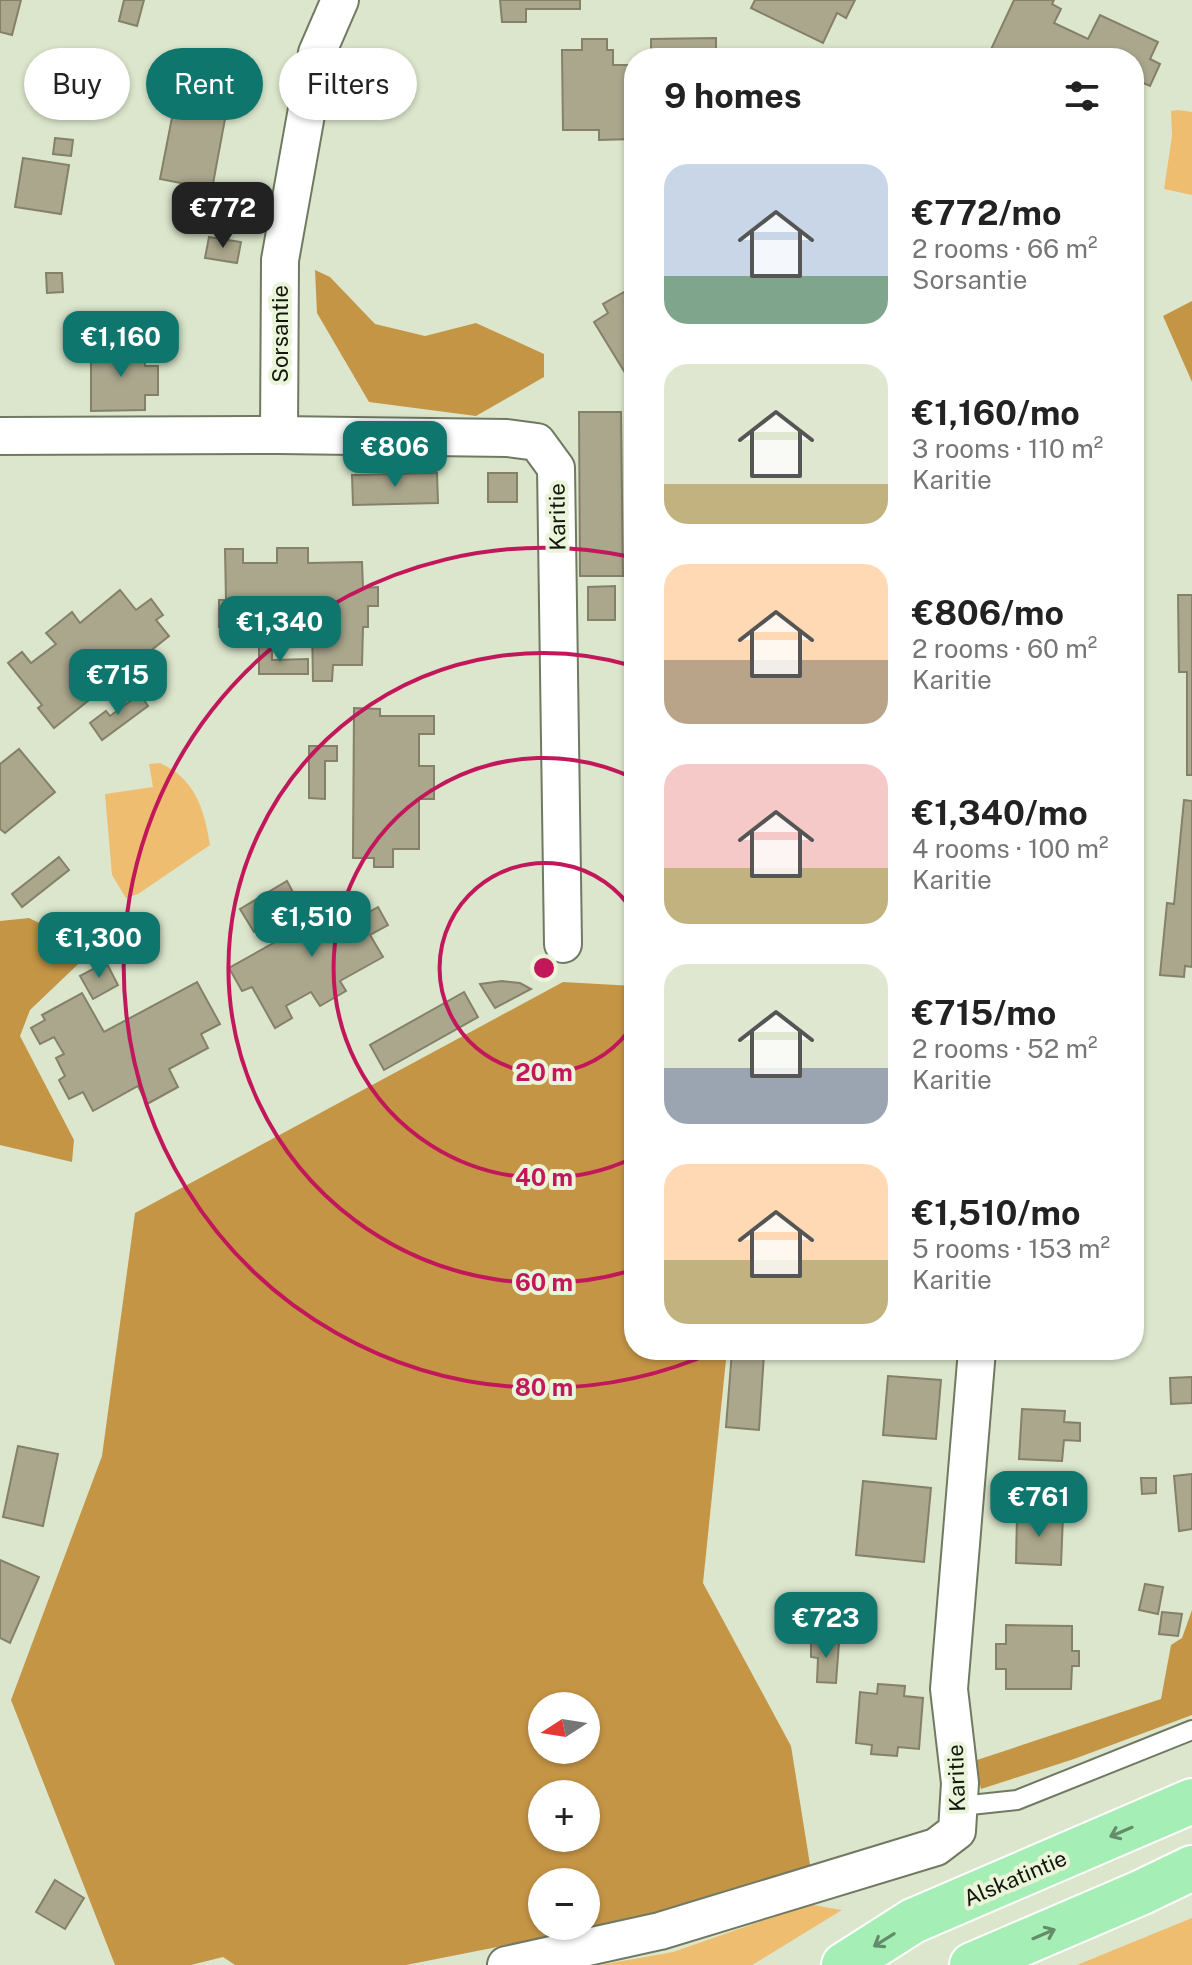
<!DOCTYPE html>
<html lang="en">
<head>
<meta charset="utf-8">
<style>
	:root { --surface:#fff; --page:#f2f2f2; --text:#222; --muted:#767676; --accent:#0f766e }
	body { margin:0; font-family:"Public Sans",sans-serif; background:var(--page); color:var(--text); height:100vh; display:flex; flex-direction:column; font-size:30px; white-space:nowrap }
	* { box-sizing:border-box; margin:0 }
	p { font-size:26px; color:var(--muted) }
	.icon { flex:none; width:44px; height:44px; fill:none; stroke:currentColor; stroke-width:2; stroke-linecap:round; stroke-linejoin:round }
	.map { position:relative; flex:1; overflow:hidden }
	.drawer { position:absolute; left:624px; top:48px; width:520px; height:1312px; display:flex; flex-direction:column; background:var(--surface); border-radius:32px; box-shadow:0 2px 6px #0004 }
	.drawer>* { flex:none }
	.banner { position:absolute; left:24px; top:48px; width:480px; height:72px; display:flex; gap:16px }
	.needle { width:52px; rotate:258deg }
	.controls { position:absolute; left:528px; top:1692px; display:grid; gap:16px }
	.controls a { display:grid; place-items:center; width:72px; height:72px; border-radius:50%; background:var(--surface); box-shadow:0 2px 6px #0004; font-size:40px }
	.price { position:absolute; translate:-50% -68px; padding:0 18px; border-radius:16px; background:var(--accent); color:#fff; font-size:26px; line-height:52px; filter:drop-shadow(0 2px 4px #0008) }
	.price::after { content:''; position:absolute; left:50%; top:48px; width:24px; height:18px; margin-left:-12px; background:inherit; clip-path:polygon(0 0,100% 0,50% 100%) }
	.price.selected { background:#222; color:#fff }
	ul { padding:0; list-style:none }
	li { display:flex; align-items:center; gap:24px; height:200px; padding:0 40px }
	li span { display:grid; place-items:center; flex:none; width:224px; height:160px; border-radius:24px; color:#555 }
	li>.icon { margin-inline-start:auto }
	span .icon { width:96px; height:96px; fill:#fffc; stroke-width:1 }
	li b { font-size:34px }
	h2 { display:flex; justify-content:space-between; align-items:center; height:96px; padding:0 40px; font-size:34px }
	.pill { padding:0 28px; border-radius:36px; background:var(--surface); box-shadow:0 2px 6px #0004; font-size:28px; line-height:72px }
	.pill.selected { background:var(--accent); color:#fff }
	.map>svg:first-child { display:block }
</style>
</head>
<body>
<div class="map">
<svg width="1192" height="1965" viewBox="0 0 1192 1965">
	<rect width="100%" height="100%" fill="#dce6cc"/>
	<g fill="#efbd70">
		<path d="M1178,110L1192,112V195L1164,189L1172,136L1171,111Z"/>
		<path d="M160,763C195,779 204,808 210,845L138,894L126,898L112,875L105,794L153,787L149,764Z"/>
		<path d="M801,1903L842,1910L752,1965H600L673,1952L773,1917Z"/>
		<path d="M1192,1918V1965H1077Z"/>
	</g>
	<g fill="#c59546" fill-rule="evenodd">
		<path d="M315,270L330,277L375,324L425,336L476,323L544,354V377L476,416L369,402L317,313Z"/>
		<path d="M1192,301V382L1163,316Z"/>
		<path d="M29,918L94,949L30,1010L20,1036L74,1140L72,1162L0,1145V921Z"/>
		<path d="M563,982L634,986V1350H727L703,1583L791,1746L811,1871L660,1915L406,1965H235L223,1957L191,1965H115L11,1700L102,1456L135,1213ZM542,1706H586V1750H542ZM542,1794H586V1838H542ZM542,1882H586V1926H542Z"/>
		<path d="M1192,1610V1715L1074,1759L981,1789L974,1761L1161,1699L1171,1645L1182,1638Z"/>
	</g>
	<g fill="#aba78d" stroke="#848168" stroke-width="2">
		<path d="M0,0H21L12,35L0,32Z"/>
		<path d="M124,0H144L137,26L119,21Z"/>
		<path d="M500,0H580V9H526V22H502Z"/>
		<path d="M755,0H855L846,18L837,13L823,43L751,8Z"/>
		<path d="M1014,0H1054L1052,4L1061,9L1054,23L1088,39L1100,15L1158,42L1150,59L1160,64L1150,86L1139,81L1134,93V58H987Z"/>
		<path d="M716,38V54H726V58H651V39Z"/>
		<path d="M582,39H607V50H613V65H634V139L599,140V130H563L562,50H582Z"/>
		<path d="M179,82L230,92L212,189L160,179Z"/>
		<path d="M55,138L73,140L71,156L53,154Z"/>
		<path d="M23,158L69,165L61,214L15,207Z"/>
		<path d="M209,237L241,242L237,263L205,258Z"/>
		<path d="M46,273H62L63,292L47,293Z"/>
		<path d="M624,292L629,300L634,297V379L630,381L594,322L608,313L603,304Z"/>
		<path d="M91,348H144L145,366H158V395H145V410L91,411Z"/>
		<path d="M579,412H621L623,576H580Z"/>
		<path d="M437,473L438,503L353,505L352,475Z"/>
		<rect x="488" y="473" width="29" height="29"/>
		<path d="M277,548H308V563L362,562L363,588L378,587V606H368V627H363L362,665H333L332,681H313L312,627H219V600H226L225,549H243V563H277Z"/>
		<path d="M615,586V620H588V587Z"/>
		<path d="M120,590L136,610L151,599L163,615L156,620L169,636L54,728L38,708L42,705L8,663L22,652L31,663L56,644L46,633L72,612L80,623Z"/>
		<path d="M1178,595H1192V775H1187V672H1179Z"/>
		<path d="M259,646H272V660L308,659V674H259Z"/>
		<path d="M140,694L148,706L102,740L90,723L106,711L110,716Z"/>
		<path d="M354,708L380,709V716H434V734H419V766H434V799H419V849H393V867H374V858H353Z"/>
		<path d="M309,746H337V761H325V799L309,798Z"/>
		<path d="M19,749L55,792L5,833L0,829V764Z"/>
		<path d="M1184,800L1192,801V967L1185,966L1184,977L1160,975L1167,903L1174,904Z"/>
		<path d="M59,857L69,870L22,907L12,894Z"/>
		<path d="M287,881L294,894L263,912L270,923L254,932L240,909Z"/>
		<path d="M359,895L369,912L378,907L388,925L370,935L383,957L340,981L346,991L320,1006L311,992L286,1006L292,1018L275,1028L252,987L242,991L229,968Z"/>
		<path d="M106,962L118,985L93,999L80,976Z"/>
		<path d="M502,981L520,983L531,989L495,1008L480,984Z"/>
		<path d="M197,982L220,1024L201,1034L208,1048L169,1069L178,1087L147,1104L138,1086L93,1111L83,1092L69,1099L59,1080L65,1076L56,1058L64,1054L54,1037L40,1044L31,1028L45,1020L42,1015L82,993L104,1032Z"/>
		<path d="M464,992L478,1017L384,1070L370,1045Z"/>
		<path d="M1026,1350H1062V1359L1025,1358Z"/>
		<path d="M732,1351L764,1354L759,1430L726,1427Z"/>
		<path d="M888,1376L941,1380L936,1439L883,1435Z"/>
		<path d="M1192,1377V1403L1171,1404L1170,1378Z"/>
		<path d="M1022,1409L1065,1411L1064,1422L1080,1423V1441L1064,1440L1062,1461L1019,1459Z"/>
		<path d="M18,1446L58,1454L43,1526L3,1517Z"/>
		<path d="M1192,1474V1529L1179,1531L1174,1476Z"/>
		<path d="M1141,1478H1156V1493L1142,1494Z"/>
		<path d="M863,1481L931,1488L924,1562L856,1555Z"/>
		<path d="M1017,1514L1063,1516L1061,1565L1016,1563Z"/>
		<path d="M0,1560L39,1577L10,1643L0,1638Z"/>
		<path d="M1145,1584L1163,1587L1158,1614L1139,1610Z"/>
		<path d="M1162,1612L1182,1614L1178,1636L1159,1634Z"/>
		<path d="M1006,1625L1072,1626V1651H1079V1666H1072L1071,1689H1006V1669H996V1644H1006Z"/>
		<path d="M811,1641L839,1643L836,1683L817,1682L818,1658L811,1657Z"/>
		<path d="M878,1684L905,1686L904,1696L923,1698L919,1749L898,1747L897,1756L871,1754L872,1745L856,1743L860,1692L877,1694Z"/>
		<path d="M55,1880L84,1898L65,1929L36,1912Z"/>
	</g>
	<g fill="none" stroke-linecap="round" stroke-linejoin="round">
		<defs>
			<path id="lane" d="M961,1806L1017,1800L1192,1730"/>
			<g id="street">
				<path d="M279,435L280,260L317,53L340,0"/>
				<path d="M0,436L279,435L507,438L537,442L556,468L563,944"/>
				<path d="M506,1965L660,1931L936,1847L957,1831L960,1783L949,1689L977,1350"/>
			</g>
			<g id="primary">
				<path d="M844,1965L913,1921L1192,1801"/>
				<path d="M972,1965L1140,1893L1192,1868"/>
			</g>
		</defs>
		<use href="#lane" stroke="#707962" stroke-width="22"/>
		<use href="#street" stroke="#707962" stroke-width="40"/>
		<use href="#primary" stroke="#fff" stroke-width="48"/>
		<use href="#lane" stroke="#fff" stroke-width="18"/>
		<use href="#street" stroke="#fff" stroke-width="36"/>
		<use href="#primary" stroke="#a5eeb5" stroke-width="44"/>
	</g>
	<defs><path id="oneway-shaft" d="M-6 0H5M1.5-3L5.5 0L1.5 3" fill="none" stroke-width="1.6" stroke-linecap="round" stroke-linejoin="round" transform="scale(2)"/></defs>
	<g stroke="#638d69">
		<use href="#oneway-shaft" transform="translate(1121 1832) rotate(157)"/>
		<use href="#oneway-shaft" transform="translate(1044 1934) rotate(-23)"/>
		<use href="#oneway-shaft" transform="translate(884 1940) rotate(148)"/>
	</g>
	<g fill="none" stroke="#c2185b" stroke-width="4">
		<path d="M634 1023A105 105 0 1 1 634 913"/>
		<path d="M633 1158A210 210 0 1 1 633 778"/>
		<path d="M633 1270A315 315 0 1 1 633 666"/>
		<path d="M718 1350A420 420 0 1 1 631 557"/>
	</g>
	<g text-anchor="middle" stroke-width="8" stroke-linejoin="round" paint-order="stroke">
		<g font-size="22" fill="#13160d" stroke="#e9f4d9">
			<text transform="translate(280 334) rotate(-90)" y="8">Sorsantie</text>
			<text transform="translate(557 517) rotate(-91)" y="8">Karitie</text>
			<text transform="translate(956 1778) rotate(-92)" y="8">Karitie</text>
			<text transform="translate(1015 1878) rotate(-23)" y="8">Alskatintie</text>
		</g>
	</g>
	<circle cx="544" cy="968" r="12" fill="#c2185b" stroke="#e9f4d9" stroke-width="4"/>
	<g font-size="24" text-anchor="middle" font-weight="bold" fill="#c2185b" stroke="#e9f4d9" stroke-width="8" stroke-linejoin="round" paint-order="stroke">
		<text x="544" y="1081">20 m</text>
		<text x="544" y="1186">40 m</text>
		<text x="544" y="1291">60 m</text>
		<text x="544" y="1396">80 m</text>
	</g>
</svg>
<div class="controls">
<a><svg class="needle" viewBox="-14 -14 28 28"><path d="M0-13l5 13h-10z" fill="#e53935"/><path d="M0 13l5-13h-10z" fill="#767676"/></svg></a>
<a>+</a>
<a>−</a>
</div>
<b class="price selected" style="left:223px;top:250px">€772</b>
<b class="price" style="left:121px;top:379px">€1,160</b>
<b class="price" style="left:395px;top:489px">€806</b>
<b class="price" style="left:280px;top:664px">€1,340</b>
<b class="price" style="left:118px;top:717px">€715</b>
<b class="price" style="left:312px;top:959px">€1,510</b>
<b class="price" style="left:99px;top:980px">€1,300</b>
<b class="price" style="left:1039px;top:1539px">€761</b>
<b class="price" style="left:826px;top:1660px">€723</b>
<div class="banner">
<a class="pill">Buy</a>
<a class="pill selected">Rent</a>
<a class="pill">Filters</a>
</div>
<section class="drawer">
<h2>9 homes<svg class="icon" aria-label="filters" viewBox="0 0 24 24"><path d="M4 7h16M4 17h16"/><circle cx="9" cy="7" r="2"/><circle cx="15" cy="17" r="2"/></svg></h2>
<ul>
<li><span style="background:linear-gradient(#c9d6e8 70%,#7fa58c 0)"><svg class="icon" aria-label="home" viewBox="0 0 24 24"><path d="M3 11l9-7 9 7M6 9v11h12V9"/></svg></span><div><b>€772/mo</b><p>2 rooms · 66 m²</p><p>Sorsantie</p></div></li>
<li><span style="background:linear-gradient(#dfe7d0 75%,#c2b280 0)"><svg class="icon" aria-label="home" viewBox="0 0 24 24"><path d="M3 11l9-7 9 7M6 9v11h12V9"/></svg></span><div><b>€1,160/mo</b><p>3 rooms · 110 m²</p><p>Karitie</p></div></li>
<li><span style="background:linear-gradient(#ffd9b3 60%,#b9a48a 0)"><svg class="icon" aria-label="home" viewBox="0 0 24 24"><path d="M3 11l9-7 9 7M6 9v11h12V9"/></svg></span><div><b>€806/mo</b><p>2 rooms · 60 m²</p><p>Karitie</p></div></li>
<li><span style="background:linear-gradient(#f6c9c9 65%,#c2b280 0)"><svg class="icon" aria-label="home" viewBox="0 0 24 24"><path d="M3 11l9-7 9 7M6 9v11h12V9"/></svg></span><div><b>€1,340/mo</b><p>4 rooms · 100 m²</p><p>Karitie</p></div></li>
<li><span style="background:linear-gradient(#dfe7d0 65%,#9aa5b1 0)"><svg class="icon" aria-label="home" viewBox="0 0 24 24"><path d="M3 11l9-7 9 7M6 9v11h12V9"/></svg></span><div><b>€715/mo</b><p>2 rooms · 52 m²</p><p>Karitie</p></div></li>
<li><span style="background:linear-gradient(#ffd9b3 60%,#c2b280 0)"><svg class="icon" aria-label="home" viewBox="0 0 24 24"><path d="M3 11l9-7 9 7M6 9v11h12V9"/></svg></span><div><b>€1,510/mo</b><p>5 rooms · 153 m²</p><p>Karitie</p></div></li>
</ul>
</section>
</div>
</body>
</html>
